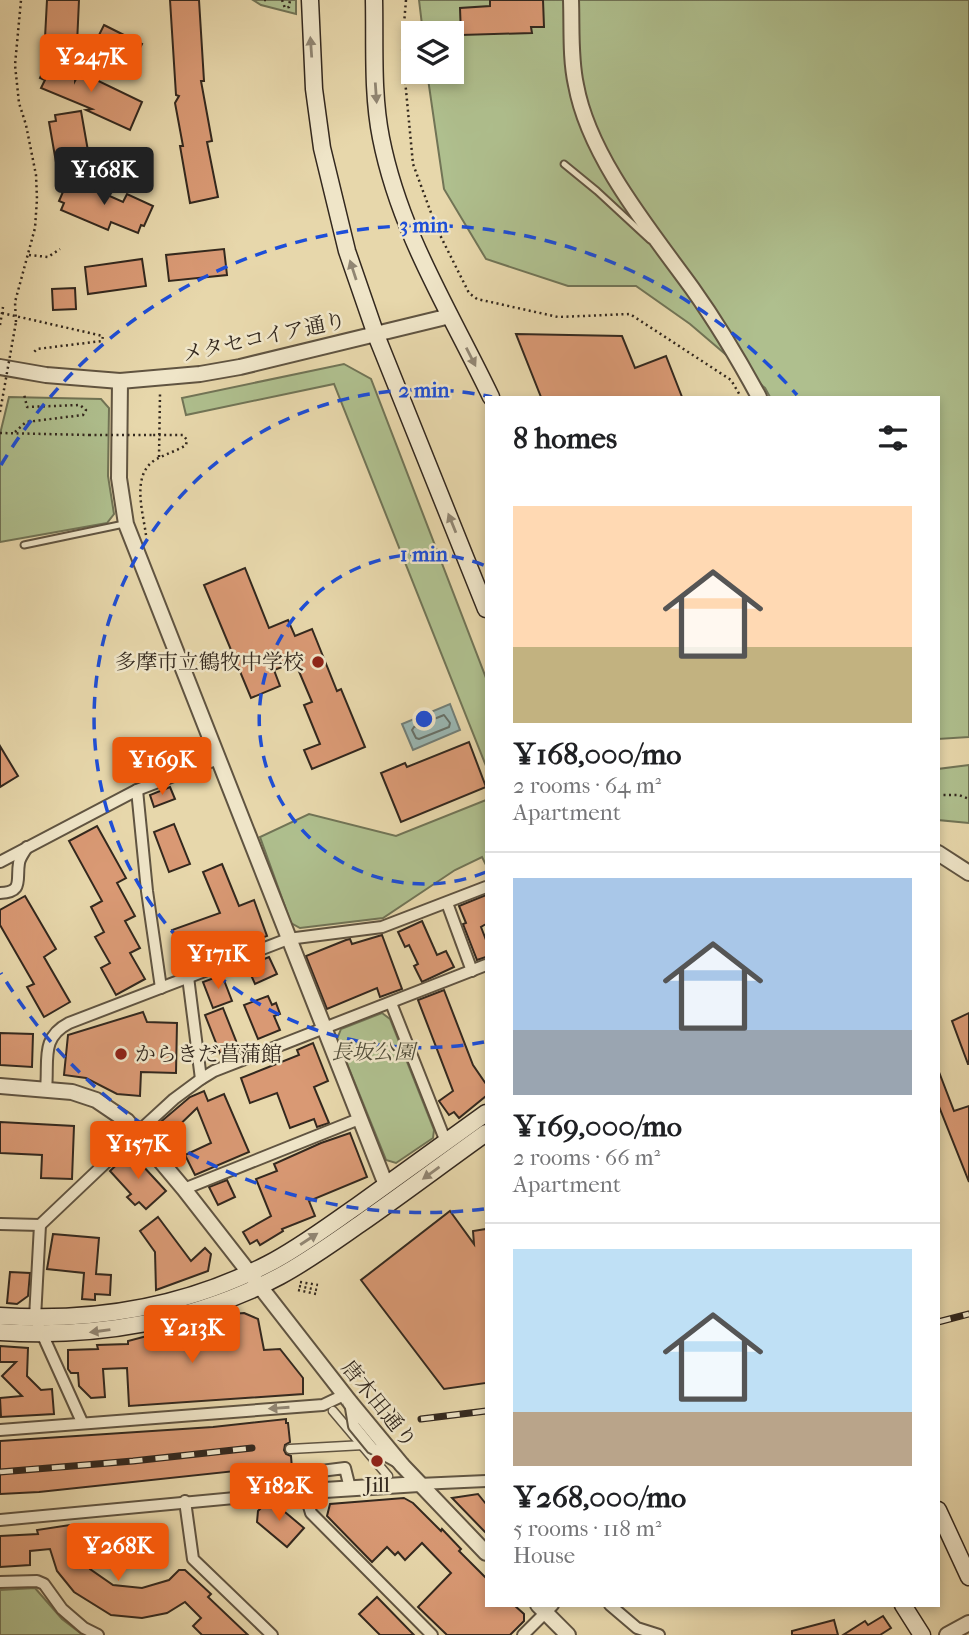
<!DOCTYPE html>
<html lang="en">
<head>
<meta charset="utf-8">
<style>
	:root { --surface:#fff; --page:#f2f2f2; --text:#202124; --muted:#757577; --line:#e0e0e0; --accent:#ea580c }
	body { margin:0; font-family:"IM FELL French Canon","Noto Serif JP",serif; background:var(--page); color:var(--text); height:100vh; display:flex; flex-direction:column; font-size:26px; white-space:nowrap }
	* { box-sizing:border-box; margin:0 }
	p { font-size:23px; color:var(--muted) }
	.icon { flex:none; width:38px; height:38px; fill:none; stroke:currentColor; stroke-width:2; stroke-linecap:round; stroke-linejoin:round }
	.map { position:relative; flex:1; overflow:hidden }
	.side { position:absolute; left:485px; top:396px; width:455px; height:1211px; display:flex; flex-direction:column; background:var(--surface); border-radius:0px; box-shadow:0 4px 10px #0003 }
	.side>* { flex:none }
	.controls { position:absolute; left:401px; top:21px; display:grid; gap:14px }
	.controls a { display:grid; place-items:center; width:63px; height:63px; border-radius:0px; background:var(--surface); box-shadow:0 4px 10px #0003; font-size:35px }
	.price { position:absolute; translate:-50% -60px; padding:0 16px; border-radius:7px; background:var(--accent); color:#fff; font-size:23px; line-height:46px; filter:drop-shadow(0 2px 4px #0008) }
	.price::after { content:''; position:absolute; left:50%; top:42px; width:21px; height:16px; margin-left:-10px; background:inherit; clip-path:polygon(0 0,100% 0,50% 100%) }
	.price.on { background:#222; color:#fff }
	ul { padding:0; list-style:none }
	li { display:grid; align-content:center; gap:14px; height:371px; padding:0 28px }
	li+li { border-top:2px solid var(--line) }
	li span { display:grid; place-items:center; height:217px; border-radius:0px; color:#555 }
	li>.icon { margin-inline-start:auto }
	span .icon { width:126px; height:126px; fill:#fffc; stroke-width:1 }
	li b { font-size:30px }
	h2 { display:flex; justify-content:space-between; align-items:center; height:84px; padding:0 28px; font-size:30px }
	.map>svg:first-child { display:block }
</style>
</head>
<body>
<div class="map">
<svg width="969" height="1635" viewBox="0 0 969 1635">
	<rect width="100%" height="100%" fill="#e7d7ab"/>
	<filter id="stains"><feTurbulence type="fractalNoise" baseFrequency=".00286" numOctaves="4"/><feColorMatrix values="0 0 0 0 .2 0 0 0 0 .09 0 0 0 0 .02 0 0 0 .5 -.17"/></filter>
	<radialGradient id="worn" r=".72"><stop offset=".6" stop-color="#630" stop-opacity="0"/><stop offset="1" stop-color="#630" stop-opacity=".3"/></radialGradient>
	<g fill="#afbf8e" stroke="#717456" stroke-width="2">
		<path d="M253,0H296V14L261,5Z"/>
		<path d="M419,0H969V737L938,739V397H770L765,388L690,324L636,286H568L486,259L444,189L427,72H452V33H423Z"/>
		<path d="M344,364L371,379L486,678V766L334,384L186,415L182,398Z"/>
		<path d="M9,397L101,399L109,408L108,476L114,514L107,523L0,542V434Z"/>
		<path d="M969,765V823L938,820V769Z"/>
		<path d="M486,800V865L482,857L455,870L383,918L300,928L291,923L260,837L309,814L396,836Z"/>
		<path d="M382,1013L390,1019L434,1130L433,1138L396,1163L386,1160L337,1039L341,1029Z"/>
		<path d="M35,1588L62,1619L83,1635H0V1590Z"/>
	</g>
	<path fill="#9ab7b3" stroke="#717e77" stroke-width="2" d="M450,704L460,730L413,750L402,724Z"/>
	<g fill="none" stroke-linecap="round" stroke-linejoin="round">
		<path stroke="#667068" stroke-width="2" d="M444,715L450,723L449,727L419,739L416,738L412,730L414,727Z"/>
	</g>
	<g fill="#d99974" stroke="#33281e" stroke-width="2">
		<path d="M47,0H79L77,44L54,43L56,38H45Z"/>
		<path d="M170,0H199L204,81H201L212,141L207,142L218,197L190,203L180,146H183L175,103L179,96L176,95Z"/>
		<path d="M490,0H543L544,27H531L532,33L461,35L460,8L490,6Z"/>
		<path d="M104,25L142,44L128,71L96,54L100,45H94Z"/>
		<path d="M48,59L75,70V81L80,72L142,102L130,130L86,110L92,109L41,88L45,80L40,78Z"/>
		<path d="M81,111L91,168L65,172L64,167L57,168L49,122L56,121L55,115Z"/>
		<path d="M69,178L123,202L127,194L153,206L144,226L141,225L138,233L111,222L108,230L61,210L64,203L59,201Z"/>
		<path d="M224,249L227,275L169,281L166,255Z"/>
		<path d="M142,259L146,286L88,294L85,267Z"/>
		<path d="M75,288L76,309L53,310L52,289Z"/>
		<path d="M516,334L622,336L635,368L666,356L682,397H541Z"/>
		<path d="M245,568L269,628L288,620L295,636L312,629L337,691L341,689L365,747L312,769L304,750L320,744L304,705L312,702L295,662L274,670L280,686L251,698L204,585Z"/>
		<path d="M469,742L486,787L401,822L381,773L405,763L407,767Z"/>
		<path d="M0,746L18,776L0,787Z"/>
		<path d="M170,787L175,799L154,807L150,795Z"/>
		<path d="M174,824L190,864L169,872L154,832Z"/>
		<path d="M97,826L126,878L117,883L135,916L125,921L140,948L130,953L145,979L116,995L101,968L110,963L95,937L104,932L91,907L102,901L69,841Z"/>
		<path d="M222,864L239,906L254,900L267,936L185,965L172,930L220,913L203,872Z"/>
		<path d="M486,895V924L481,927L486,940V957L477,960L463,924L466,923L459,906Z"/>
		<path d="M25,896L56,949L44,957L70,1002L44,1017L27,987L34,984L0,925V910Z"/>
		<path d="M422,921L437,955L446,951L454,967L422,982L414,966L418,964L409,945L405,947L398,932Z"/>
		<path d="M382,935L402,989L380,997L377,988L327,1009L306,956L346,940L350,939L352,944Z"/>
		<path d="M269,957L277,974L255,984L247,966Z"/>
		<path d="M222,975L232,1001L213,1008L203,982Z"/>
		<path d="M444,990L473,1065L486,1084V1096L459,1118L454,1112L449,1115L439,1101L453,1091L418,1000Z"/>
		<path d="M268,996L272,1005L276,1003L280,1014L274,1016L280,1030L258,1039L244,1005Z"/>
		<path d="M223,1008L240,1051L222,1058L205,1015Z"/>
		<path d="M143,1012L147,1022L177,1023L176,1073L141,1072L140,1096L117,1094L86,1078L64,1075L68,1035Z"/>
		<path d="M969,1013V1064H968L952,1021Z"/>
		<path d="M0,1033L33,1034L32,1067L0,1065Z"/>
		<path d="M313,1043L328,1081L314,1087L329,1123L317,1127L314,1119L290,1128L277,1093L250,1103L241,1078L299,1055L297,1050Z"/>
		<path d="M939,1072L954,1111L969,1106V1182L938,1104Z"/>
		<path d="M204,1091L208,1101L224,1094L249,1152L195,1175L185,1155L211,1143L197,1108L167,1137L157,1125L190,1097Z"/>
		<path d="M0,1122L74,1126L72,1179L41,1178L42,1155L0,1153Z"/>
		<path d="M350,1133L367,1177L309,1201L315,1216L282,1229L283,1231L260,1245L257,1240L250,1244L243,1232L271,1216L256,1179L277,1171L274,1164L321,1143Z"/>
		<path d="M130,1152L166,1191L146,1209L139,1202L135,1205L127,1197L131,1194L110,1171Z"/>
		<path d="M227,1180L235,1197L218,1205L209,1187Z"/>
		<path d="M450,1211L474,1244L473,1231L486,1229V1383L444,1389L361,1280Z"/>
		<path d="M158,1217L191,1261L205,1248L211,1254L208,1271L156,1290L155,1252L140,1231Z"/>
		<path d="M53,1234L99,1238L96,1274L111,1275L110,1295L95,1294V1300L82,1299L84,1273L47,1269Z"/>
		<path d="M10,1272L30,1273L28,1296L17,1304L7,1303Z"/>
		<path d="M244,1313L258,1319L264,1350L280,1349L303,1378V1394L129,1406L127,1368L103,1369L105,1397L91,1398L79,1386L78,1373H71L68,1369V1350L98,1349L97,1345L128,1344V1341L219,1317V1315Z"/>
		<path d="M0,1346L28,1348L27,1376L41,1390L52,1389L54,1414L1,1417L0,1398L22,1396L2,1376L16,1362H0Z"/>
		<path d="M286,1419V1423H288L290,1442L285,1445L284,1450L286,1454L291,1456L293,1481L290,1482V1485L237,1490L235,1471L39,1492L0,1494V1441L213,1427Z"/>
		<path d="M478,1494L486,1504V1533L452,1498Z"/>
		<path d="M404,1498L413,1503L441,1531L442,1529L461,1549L459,1551L486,1578V1605H514L524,1614V1621L510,1635H447L418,1607L451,1573L422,1543L405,1560L398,1552L395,1555L387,1547L372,1562L327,1516L330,1504Z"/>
		<path d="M273,1502L304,1528L287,1547L257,1522L258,1511L266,1503Z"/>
		<path d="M70,1525L76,1532L77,1547L90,1569L113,1585L142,1588L169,1580L179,1570H185L211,1594L208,1597L248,1635H202L193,1626L201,1618L185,1602L167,1613L142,1618L111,1615L74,1592L57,1571L50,1549L30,1551V1565L0,1567V1536L38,1534L37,1530Z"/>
		<path d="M377,1597L414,1635H380L359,1614Z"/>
		<path d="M883,1616L891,1628L880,1635H843L865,1621L868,1625Z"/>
		<path d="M834,1620L838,1635H792V1631Z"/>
	</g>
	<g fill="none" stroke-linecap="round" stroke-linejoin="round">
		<defs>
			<g id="service">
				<path d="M564,164L597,191L650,240"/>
				<path d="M24,545L124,524"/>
			</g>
			<g id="pedestrian">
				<path d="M333,1411L388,1476"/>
				<path d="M290,1449L364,1445"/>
			</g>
			<g id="minor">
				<path d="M137,790L147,891L161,988"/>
				<path d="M0,862L137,790L218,759"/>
				<path d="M0,893C24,892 16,880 19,863C20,857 24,853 27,847"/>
				<path d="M447,903L472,971"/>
				<path d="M188,977L201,1079"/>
				<path d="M391,1003L446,1142"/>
				<path d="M46,1089C49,1060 40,1038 69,1023L288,939L382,927L486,887"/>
				<path d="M184,1189L359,1119"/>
				<path d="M0,1224L40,1225L138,1132L174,1099L201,1079L214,1071L486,965"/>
				<path d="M40,1225L35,1318L82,1422"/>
				<path d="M0,1430L323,1405L344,1395"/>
				<path d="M419,1484L486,1481"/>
				<path d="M350,1488L345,1468L313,1472L308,1503L311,1513L432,1635"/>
				<path d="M185,1501L193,1559L272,1635"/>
				<path d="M0,1520L309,1491"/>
				<path d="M0,1582L37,1581L44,1584L62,1609L84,1628L98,1635"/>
				<path d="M610,1605L637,1628L659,1635"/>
				<path d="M523,1635L553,1605"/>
			</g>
			<g id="tertiary">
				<path d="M571,0C572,28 570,58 576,85C589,157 650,230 692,288C717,323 739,360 759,397"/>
				<path d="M0,367L46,375L120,381L200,374L240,367L450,316"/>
				<path d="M120,381L119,478L126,524L386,1185"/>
				<path d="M938,853L969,873"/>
				<path d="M0,1086L72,1092L96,1100L127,1121L184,1189L350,1402"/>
				<path d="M402,1465L486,1553"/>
				<path d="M309,1491L419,1484"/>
				<path d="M538,1605L568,1635"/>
				<path d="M947,1635L969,1623"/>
			</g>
			<g id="secondary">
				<path d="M310,0L314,89L322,148L347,251L376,335L486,609"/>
				<path d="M374,0C375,46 372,93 381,138C400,234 450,311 491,397"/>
				<path d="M0,1316C92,1322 185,1307 268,1264C299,1248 328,1226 357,1206C400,1175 443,1144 486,1113"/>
				<path d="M0,1332C96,1338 194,1322 280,1276C308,1261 334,1242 360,1224C403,1194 444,1163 486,1133"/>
				<path d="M938,1510L969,1577"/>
				<path d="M903,1605L922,1635"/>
			</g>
		</defs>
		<use href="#service" stroke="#605441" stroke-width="9"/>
		<use href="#pedestrian" stroke="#605441" stroke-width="11"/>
		<use href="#minor" stroke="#605441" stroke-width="14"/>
		<use href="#tertiary" stroke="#605441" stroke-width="18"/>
		<use href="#secondary" stroke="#33281e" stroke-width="19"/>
		<g stroke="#33281e" stroke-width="2.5" stroke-dasharray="2 3.5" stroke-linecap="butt">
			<path d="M264,0H269"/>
			<path d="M282,0L285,8L289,7L290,0"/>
			<path d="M406,0L402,48L413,164L437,229L469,293L477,299L558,317L630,314L731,380L741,397"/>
			<path d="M29,255L48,257L60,249"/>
			<path d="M2,313L103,336L102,341L37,349L33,353"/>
			<path d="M16,322L15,302L35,228L37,199L36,175L26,125L19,103L15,65L21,0"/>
			<path d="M0,325L3,307"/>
			<path d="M15,432L26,422L83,415L86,410L80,405L27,407L24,394"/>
			<path d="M0,433L89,435"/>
			<path d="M159,457L160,394"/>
			<path d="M146,535C143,512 131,475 155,460C165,454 177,451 186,445L187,440L183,435H153"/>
			<path d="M938,795H959L969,799"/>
			<path d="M300,1282L318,1285"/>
			<path d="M299,1286L317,1290"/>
			<path d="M298,1290L316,1294"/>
		</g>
		<use href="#service" stroke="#efe5c8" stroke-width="5"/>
		<use href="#pedestrian" stroke="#efe5c8" stroke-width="8"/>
		<use href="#minor" stroke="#efe5c8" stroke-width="10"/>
		<use href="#tertiary" stroke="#efe5c8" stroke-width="14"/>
		<use href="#secondary" stroke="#efe5c8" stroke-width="16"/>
		<defs>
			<g id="rail">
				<path d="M938,1322L969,1314"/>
				<path d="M421,1419L486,1411"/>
				<path d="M0,1472L133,1461L252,1448"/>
			</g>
		</defs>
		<use href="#rail" stroke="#33281e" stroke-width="7"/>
		<use href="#rail" stroke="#efe5c8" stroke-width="4.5" stroke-dasharray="13" stroke-linecap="butt"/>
		<defs>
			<path id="minor-bridge" d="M350,1402L354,1426L372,1448L397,1462"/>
			<path id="tertiary-bridge" d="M350,1402L402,1465"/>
		</defs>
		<use href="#minor-bridge" stroke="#605441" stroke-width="14" stroke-linecap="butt"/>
		<use href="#tertiary-bridge" stroke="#605441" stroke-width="18" stroke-linecap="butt"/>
		<g stroke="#33281e" stroke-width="2.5" stroke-dasharray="2 3.5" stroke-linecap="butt">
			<path d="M0,412L16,322"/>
			<path d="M89,435H153"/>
		</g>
		<use href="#minor-bridge" stroke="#efe5c8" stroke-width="10"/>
		<use href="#tertiary-bridge" stroke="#efe5c8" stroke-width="14"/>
	</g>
	<defs><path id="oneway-solid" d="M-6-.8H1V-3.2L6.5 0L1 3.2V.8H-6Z" transform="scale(1.75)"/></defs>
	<g fill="#918673">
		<use href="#oneway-solid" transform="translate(311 47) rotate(-94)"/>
		<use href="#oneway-solid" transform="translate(376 93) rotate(86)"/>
		<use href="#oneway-solid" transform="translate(353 270) rotate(-108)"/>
		<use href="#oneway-solid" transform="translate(471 357) rotate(63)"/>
		<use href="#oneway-solid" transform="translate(452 523) rotate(-112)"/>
		<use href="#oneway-solid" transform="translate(431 1173) rotate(144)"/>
		<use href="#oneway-solid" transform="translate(309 1239) rotate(-33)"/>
		<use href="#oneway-solid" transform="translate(100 1331) rotate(172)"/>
		<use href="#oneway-solid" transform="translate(279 1408) rotate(176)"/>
	</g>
	<g fill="none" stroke="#1d4ed8" stroke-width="3.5" stroke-dasharray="12 9">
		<path d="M486 872A165 165 0 1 1 486 566"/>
		<path d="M484 1042A329 329 0 1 1 492 397"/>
		<path d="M484 1209A494 494 0 0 1 1 973M1 465A494 494 0 0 1 797 395"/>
	</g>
	<g fill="#8f2418" stroke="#efe5c8" stroke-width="2.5">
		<circle cx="318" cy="662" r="7"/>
		<circle cx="121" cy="1054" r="7"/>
		<circle cx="377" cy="1461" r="7"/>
	</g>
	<g text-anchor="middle" stroke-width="5" stroke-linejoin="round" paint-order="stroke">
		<g font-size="21" fill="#33281e" stroke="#efe5c8">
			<text transform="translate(264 337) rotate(-12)" y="7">メタセコイア通り</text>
			<text transform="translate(379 1404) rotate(51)" y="7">唐木田通り</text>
		</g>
		<g font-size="21" fill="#33281e" stroke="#efe5c8" text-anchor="end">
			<text x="304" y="669">多摩市立鶴牧中学校</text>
			<text x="135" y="1061" text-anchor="start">からきだ菖蒲館</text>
			<text x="377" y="1492" text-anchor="middle">Jill</text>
		</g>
		<g font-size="21" font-style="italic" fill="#524e3a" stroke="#efe5c8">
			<text x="373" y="1059">長坂公園</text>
		</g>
	</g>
	<circle cx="424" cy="719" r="10" fill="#1d4ed8" stroke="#efe5c8" stroke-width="3.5"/>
	<g font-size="21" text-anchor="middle" font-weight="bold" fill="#1d4ed8" stroke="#efe5c8" stroke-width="5" stroke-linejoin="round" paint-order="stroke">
		<text x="424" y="232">3 min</text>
		<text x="424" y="397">2 min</text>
		<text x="424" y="561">1 min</text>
	</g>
	<rect width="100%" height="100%" filter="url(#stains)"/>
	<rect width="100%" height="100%" fill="url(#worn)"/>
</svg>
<div class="controls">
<a><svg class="icon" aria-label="layers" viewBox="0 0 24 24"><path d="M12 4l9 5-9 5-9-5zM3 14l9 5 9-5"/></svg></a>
</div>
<b class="price" style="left:91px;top:94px">¥247K</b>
<b class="price on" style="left:104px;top:207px">¥168K</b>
<b class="price" style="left:162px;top:797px">¥169K</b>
<b class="price" style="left:218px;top:991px">¥171K</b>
<b class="price" style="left:138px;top:1181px">¥157K</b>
<b class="price" style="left:192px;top:1365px">¥213K</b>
<b class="price" style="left:279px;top:1523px">¥182K</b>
<b class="price" style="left:118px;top:1583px">¥268K</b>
<section class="side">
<h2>8 homes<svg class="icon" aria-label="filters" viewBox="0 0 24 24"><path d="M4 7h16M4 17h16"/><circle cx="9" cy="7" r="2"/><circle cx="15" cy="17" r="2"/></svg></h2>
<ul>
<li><span style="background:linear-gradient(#ffd9b3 65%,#c2b280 0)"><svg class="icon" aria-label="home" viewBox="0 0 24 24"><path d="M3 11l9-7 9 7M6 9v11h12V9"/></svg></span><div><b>¥168,000/mo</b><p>2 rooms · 64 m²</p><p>Apartment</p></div></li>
<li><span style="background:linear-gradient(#a9c7e8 70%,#9aa5b1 0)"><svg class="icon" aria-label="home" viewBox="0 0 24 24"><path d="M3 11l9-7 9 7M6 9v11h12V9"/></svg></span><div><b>¥169,000/mo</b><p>2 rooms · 66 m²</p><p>Apartment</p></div></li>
<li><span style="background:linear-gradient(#bfe0f5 75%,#b9a48a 0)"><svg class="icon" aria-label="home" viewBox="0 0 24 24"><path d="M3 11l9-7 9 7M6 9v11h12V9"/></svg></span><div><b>¥268,000/mo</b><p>5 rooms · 118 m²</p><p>House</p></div></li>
</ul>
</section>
</div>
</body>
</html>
